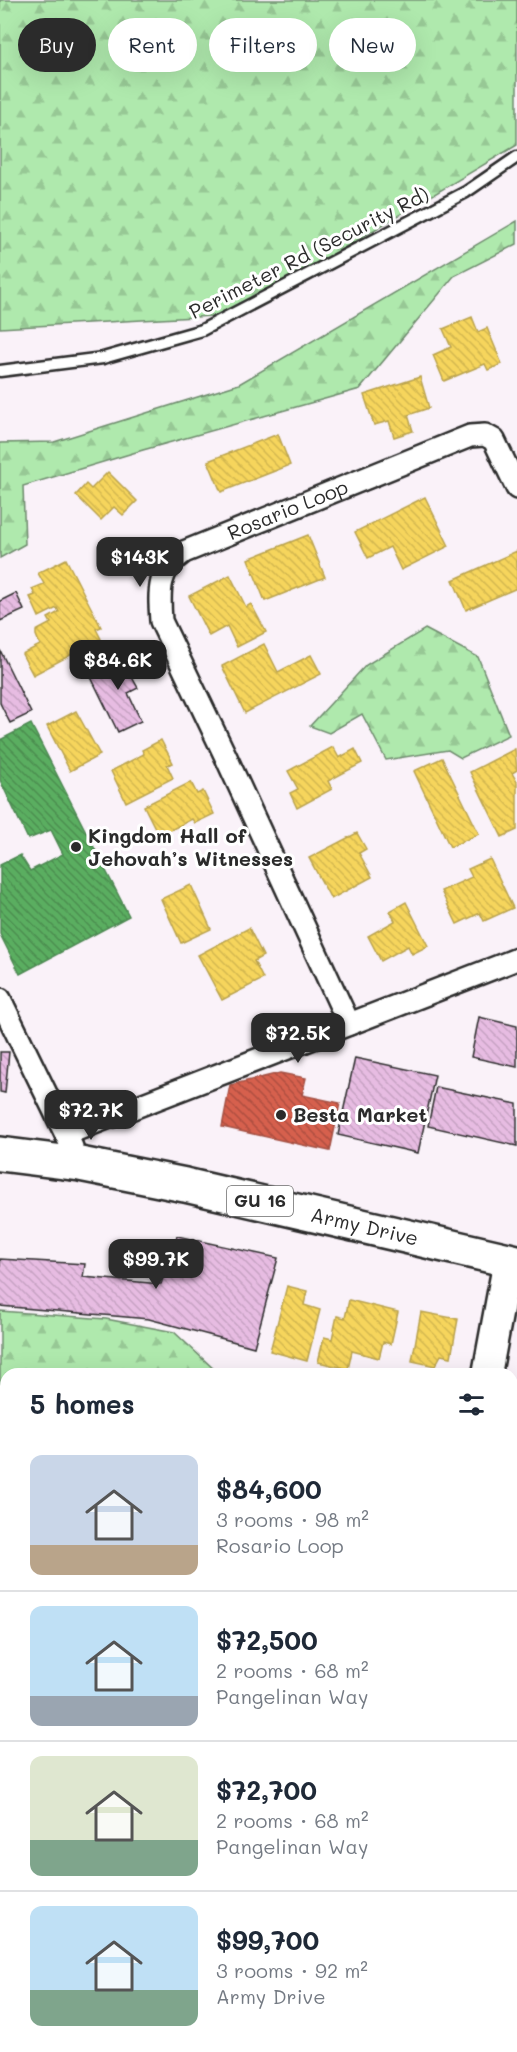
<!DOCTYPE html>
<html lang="en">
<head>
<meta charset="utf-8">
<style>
	:root { --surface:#fff; --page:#f2f2f3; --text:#1f2937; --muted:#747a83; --line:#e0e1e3; --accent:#2b2b2b }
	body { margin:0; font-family:Mali,sans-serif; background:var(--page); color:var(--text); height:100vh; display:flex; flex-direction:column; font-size:22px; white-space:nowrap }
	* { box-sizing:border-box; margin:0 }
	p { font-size:20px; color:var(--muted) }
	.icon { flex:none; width:33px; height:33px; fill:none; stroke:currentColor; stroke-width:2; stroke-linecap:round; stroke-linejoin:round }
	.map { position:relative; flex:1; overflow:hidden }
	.details { position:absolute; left:0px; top:1368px; width:518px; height:684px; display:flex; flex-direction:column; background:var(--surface); border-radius:18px 18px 0 0; box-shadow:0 6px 24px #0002 }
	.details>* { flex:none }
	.top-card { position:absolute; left:18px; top:18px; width:482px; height:54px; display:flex; gap:12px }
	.price { position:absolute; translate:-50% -51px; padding:0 14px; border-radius:12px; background:var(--accent); color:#fff; font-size:20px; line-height:39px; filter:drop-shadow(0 2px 3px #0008) }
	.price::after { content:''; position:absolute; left:50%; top:36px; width:18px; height:14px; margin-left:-9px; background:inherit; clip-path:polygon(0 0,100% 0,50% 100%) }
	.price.on { background:#222; color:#fff }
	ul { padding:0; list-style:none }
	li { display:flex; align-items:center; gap:18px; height:150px; padding:0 30px }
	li+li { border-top:2px solid var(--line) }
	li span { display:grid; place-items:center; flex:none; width:168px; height:120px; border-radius:12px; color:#555 }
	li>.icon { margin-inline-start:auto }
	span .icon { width:72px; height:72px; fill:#fffc; stroke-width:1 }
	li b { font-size:26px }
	h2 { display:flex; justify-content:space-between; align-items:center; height:72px; padding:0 30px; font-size:26px }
	.tag { padding:0 21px; border-radius:27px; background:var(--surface); box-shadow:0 6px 24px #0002; font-size:21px; line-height:54px }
	.tag.on { background:var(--accent); color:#fff }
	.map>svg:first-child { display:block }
</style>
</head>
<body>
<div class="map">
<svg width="517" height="2052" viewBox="0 0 517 2052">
	<defs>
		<pattern id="forest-firs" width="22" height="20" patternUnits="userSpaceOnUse" patternTransform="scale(1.5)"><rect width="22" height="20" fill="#afe9ad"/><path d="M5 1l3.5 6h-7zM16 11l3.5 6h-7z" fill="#97c895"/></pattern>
		<pattern id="homes-back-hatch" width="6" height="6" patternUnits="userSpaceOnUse" patternTransform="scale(1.5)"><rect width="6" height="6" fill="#f6d55c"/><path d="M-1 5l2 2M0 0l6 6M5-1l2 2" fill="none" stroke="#d3b750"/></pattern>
		<pattern id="shops-back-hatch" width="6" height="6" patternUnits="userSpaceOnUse" patternTransform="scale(1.5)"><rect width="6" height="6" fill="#d6604d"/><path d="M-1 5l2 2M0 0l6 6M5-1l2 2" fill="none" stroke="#ae4f40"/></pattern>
		<pattern id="public-back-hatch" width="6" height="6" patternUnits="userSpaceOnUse" patternTransform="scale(1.5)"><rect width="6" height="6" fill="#5aae61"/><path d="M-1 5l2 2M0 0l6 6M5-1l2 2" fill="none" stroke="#4b8e50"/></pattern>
		<pattern id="building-back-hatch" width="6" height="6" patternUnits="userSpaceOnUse" patternTransform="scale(1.5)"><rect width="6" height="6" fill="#e7bce2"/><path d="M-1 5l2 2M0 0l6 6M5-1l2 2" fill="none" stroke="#c6a2c2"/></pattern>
	</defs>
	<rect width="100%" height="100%" fill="#faf2f9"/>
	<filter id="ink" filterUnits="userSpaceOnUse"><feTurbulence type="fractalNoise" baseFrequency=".0167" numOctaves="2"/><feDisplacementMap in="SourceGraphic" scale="12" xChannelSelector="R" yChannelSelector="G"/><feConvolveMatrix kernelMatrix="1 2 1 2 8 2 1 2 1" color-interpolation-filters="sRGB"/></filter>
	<g filter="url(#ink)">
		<g fill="url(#forest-firs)" stroke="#6d8a6c" stroke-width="1.5">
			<path d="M0,0H517V145L231,315L0,328Z"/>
			<path d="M517,221V244L454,276L360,389L143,450L23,486L25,544L0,558V443L54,442L239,384Z"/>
			<path d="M425,629L478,657L509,735L461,758L448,750L386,760L362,714L329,733L310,726L366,665Z"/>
			<path d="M0,1311L106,1319L174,1332L215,1370L227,1374H6V1439L0,1437Z"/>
			<path d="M0,1576H6V1815L0,1814Z"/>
			<rect x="512" y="1817" width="5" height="109"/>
			<path d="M431,2046H473L472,2052H430Z"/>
		</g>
		<g fill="url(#homes-back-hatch)" stroke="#b9a24d" stroke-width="1.5">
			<path d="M472,317L478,332L487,328L502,364L488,370L485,364L444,381L433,355L451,347L443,329Z"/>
			<path d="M420,377L429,408L408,415L413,431L394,437L389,421L374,425L364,395Z"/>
			<path d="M278,434L290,465L221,492L208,461Z"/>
			<path d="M108,472L137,501L123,515L114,507L101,520L76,495L86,484L91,489Z"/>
			<path d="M425,497L449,546L401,570L390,547L368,558L355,532Z"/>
			<path d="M308,535L325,577L265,601L248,559Z"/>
			<path d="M517,551V588L466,610L453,580Z"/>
			<path d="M66,559L101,627L96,629L101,639L33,675L22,654L40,645L36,635V631L51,623L48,618L59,612L57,608L39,617L30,597L35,595L32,589L44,584L38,573Z"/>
			<path d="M230,575L246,607L251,604L266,632L237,647L227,626L209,636L189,596Z"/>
			<path d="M264,644L278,672L311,655L321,674L245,713L222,666Z"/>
			<path d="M76,711L100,755L70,771L47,726Z"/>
			<path d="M161,740L173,763L167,765L173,778L126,802L111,771L144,754L142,750Z"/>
			<path d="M333,747L339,758L355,749L362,763L328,781L332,789L297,808L290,793L298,789L288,771Z"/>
			<path d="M515,749L517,770L512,773L517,782V830L502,837L470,772Z"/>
			<path d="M442,758L479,834L450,847L414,771Z"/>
			<path d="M191,782L197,794L203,791L214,814L195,823L192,819L159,836L144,806Z"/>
			<path d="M357,833L366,849L359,853L372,877L331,899L309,858Z"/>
			<path d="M490,859L513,908L484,921L480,913L457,924L441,891L472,877L468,869Z"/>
			<path d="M191,885L211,929L181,943L161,899Z"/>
			<path d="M406,902L428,946L412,954L408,946L381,961L368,936L395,921L390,911Z"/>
			<path d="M249,928L263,956L254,961L263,979L222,1000L198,955Z"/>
			<path d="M287,1286L307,1291L304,1305L320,1310L307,1361L270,1351Z"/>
			<path d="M349,1300L398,1312L391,1344L383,1342L379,1358L352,1351L348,1369L318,1362L324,1337L332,1339L337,1316L345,1318Z"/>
			<path d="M421,1312L458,1319L451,1357L441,1355L435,1366L412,1361Z"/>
			<path d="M0,1886L6,1888V1923L0,1922Z"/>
			<path d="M512,1968L517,1969V2036L512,2035Z"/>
			<path d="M0,1999L6,2001V2044L0,2043Z"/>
			<path d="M39,2046H101L100,2052H55L38,2049Z"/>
			<path d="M181,2046H198V2048L217,2052L218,2047L232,2050L231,2052H180Z"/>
			<path d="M386,2046H417L415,2052H385Z"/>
		</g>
		<path fill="url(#shops-back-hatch)" stroke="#a35043" stroke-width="1.5" d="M280,1073L306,1078L302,1095L340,1103L330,1151L222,1127L230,1085Z"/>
		<path fill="url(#public-back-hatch)" stroke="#4c8751" stroke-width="1.5" d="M31,724L129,916L20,974L0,934V865L20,855L30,871L63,854L51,830L28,839L0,780V740Z"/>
		<g fill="url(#building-back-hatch)" stroke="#2b2b2b" stroke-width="1.5">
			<path d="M16,593L24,610L0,621V601Z"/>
			<path d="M0,650L31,713L10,723L0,703Z"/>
			<path d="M129,652L137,668L129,672L138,688L128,693L141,721L118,732L89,673Z"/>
			<path d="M479,1017L517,1026V1067L471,1057Z"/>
			<path d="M0,1052H9L5,1093L0,1092Z"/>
			<path d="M355,1058L435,1075L418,1153L338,1135Z"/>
			<path d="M436,1087L517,1104V1146L428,1126Z"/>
			<path d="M177,1236L278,1258L254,1347L149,1319L0,1306V1259L85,1264L83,1277L161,1284Z"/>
			<path d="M6,1518V1555L0,1558V1521Z"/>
		</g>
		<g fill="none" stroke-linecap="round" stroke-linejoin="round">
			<defs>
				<path id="lane" d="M0,371L103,358L202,330L466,192L517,157"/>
				<g id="street">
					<path d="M0,999L72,1147"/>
					<path id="s1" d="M349,1024L225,755L161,621C159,592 157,570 184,552L470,436L485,435L494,440L517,488"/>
					<path d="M66,1134L517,959"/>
					<path d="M0,1466L6,1467"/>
					<path d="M0,1825L6,1826"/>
					<path d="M512,1946L517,1947"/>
					<path d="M0,1960L6,1962"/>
					<path d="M142,2052L143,2046"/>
					<path d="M340,2052L342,2046"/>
				</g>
				<g id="secondary">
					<path d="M487,1374L508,1260"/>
					<path d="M512,1672L517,1684"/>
				</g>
				<g id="primary">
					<path id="s2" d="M0,1154L80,1164L185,1185L517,1262"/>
				</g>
			</defs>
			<use href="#lane" stroke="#2b2b2b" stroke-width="15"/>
			<use href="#street" stroke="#2b2b2b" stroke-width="26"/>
			<use href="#secondary" stroke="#2b2b2b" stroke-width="33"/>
			<use href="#primary" stroke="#2b2b2b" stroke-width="38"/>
			<use href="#lane" stroke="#fff" stroke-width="10"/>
			<use href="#street" stroke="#fff" stroke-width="21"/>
			<use href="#secondary" stroke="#fff" stroke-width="28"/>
			<use href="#primary" stroke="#fff" stroke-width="33"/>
		</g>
	</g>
	<g fill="#2b2b2b" stroke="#fff" stroke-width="2">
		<circle cx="76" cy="847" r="6"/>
		<circle cx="281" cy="1115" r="6"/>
	</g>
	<g text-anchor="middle" stroke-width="6" stroke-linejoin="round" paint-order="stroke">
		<rect fill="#fff" stroke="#6b6b6b" stroke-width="1.5" x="227" y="1186" width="66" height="30" rx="4.5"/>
		<g font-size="18" font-weight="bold" fill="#2b2b2b">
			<text x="260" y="1207">GU 16</text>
		</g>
		<g font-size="20" fill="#2b2b2b" stroke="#fff">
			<text transform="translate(309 253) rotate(-27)" y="7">Perimeter Rd (Security Rd)</text>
			<text dy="7" stroke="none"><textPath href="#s1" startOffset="634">Rosario Loop</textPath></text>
			<text dy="7" stroke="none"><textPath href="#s2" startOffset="372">Army Drive</textPath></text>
		</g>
		<g font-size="20" font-weight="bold" fill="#2b2b2b" stroke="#fff" text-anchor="start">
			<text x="88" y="843">Kingdom Hall of<tspan x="88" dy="23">Jehovah’s Witnesses</tspan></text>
			<text x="293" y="1122">Besta Market</text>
		</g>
	</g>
</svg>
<b class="price" style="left:140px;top:588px">$143K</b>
<b class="price on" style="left:118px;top:691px">$84.6K</b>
<b class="price" style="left:298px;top:1064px">$72.5K</b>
<b class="price" style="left:91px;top:1141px">$72.7K</b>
<b class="price" style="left:156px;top:1290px">$99.7K</b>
<div class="top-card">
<a class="tag on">Buy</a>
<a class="tag">Rent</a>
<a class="tag">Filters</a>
<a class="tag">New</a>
</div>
<section class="details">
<h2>5 homes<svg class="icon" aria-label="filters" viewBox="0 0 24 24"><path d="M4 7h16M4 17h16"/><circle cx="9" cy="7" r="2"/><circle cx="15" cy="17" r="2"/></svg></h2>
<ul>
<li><span style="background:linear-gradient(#c9d6e8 75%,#b9a48a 0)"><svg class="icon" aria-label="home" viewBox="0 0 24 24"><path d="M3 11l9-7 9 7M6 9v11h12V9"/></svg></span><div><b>$84,600</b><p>3 rooms · 98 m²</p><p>Rosario Loop</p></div></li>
<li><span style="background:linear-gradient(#bfe0f5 75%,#9aa5b1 0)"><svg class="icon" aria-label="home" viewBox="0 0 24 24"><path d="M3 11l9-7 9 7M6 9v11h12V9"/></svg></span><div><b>$72,500</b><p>2 rooms · 68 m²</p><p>Pangelinan Way</p></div></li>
<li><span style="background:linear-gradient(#dfe7d0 70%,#7fa58c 0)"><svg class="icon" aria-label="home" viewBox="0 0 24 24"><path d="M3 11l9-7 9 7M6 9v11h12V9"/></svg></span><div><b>$72,700</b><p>2 rooms · 68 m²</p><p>Pangelinan Way</p></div></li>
<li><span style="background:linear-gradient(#bfe0f5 70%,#7fa58c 0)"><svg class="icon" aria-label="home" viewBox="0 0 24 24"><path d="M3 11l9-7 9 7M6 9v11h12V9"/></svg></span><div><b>$99,700</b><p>3 rooms · 92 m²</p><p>Army Drive</p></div></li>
</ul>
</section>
</div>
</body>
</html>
